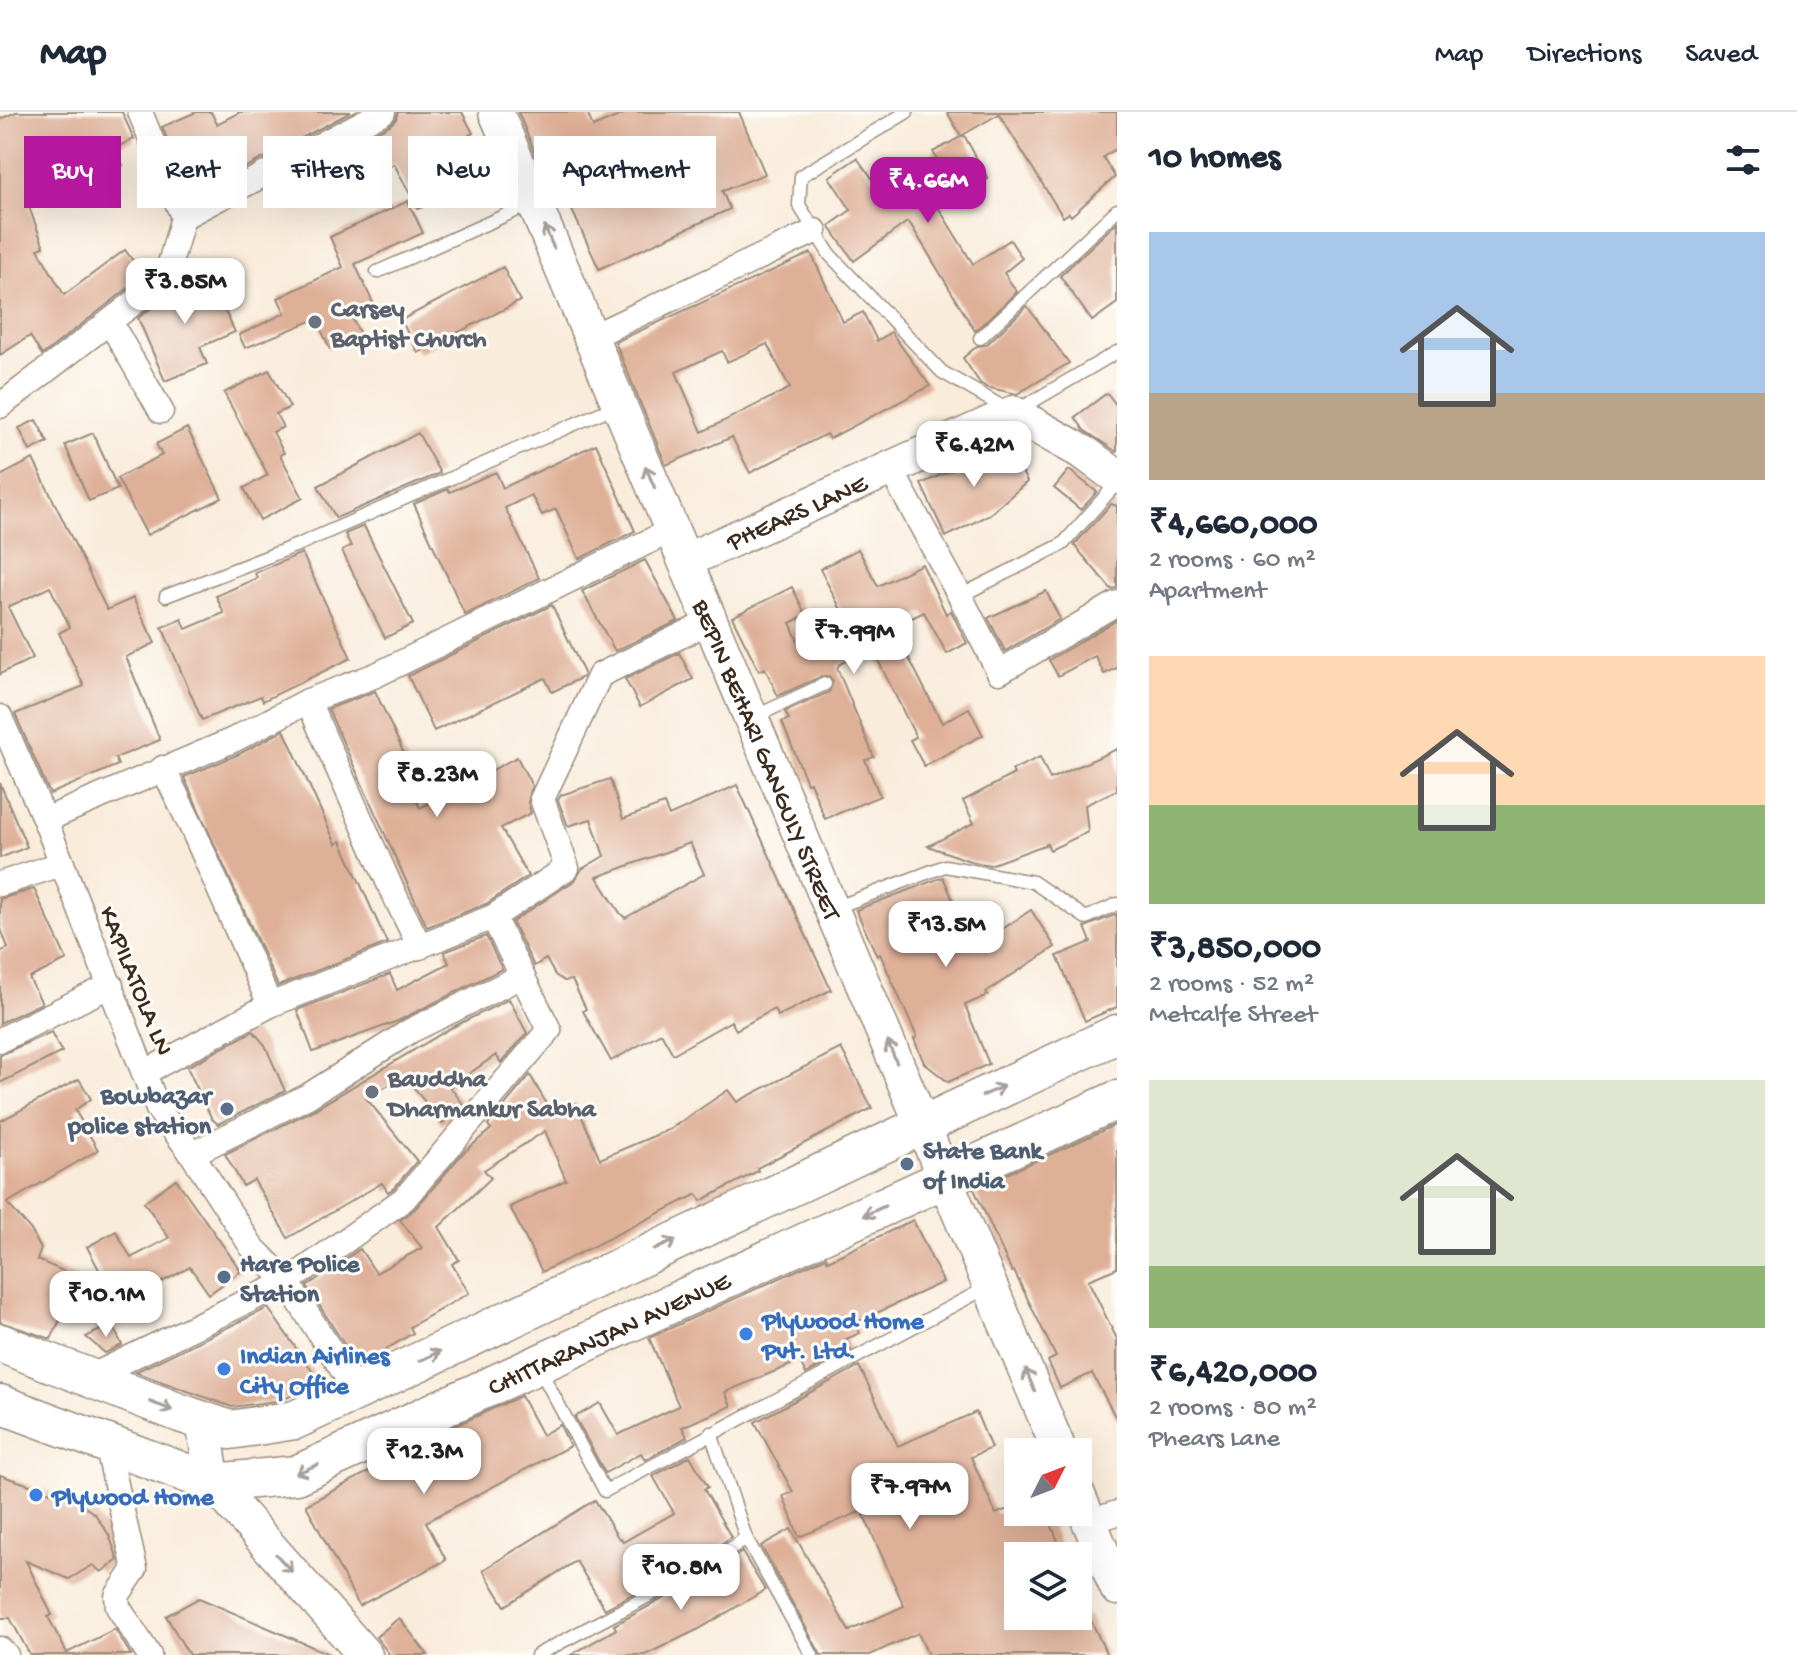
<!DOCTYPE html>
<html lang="en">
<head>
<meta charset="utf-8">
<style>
	:root { --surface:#fff; --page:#f6f6f7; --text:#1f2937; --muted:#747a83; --line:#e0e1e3; --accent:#b5179e }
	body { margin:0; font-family:"Gochi Hand",sans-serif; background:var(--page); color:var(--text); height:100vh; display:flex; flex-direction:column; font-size:30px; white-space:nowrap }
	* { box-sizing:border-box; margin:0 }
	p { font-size:26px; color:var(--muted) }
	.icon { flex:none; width:44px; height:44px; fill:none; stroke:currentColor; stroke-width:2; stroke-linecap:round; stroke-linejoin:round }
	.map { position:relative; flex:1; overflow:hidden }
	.panel { display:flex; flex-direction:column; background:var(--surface); width:680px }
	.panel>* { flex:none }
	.guide { position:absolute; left:24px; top:24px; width:760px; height:72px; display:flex; gap:16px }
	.needle { width:52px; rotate:48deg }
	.fabs { position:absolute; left:1004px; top:1326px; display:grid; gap:16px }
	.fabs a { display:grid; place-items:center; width:88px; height:88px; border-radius:0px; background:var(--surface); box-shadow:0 8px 32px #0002; font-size:40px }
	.price { position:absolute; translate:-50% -68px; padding:0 18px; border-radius:16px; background:#fff; color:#222; font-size:26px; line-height:52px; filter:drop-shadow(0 2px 4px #0008) }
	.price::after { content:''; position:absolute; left:50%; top:48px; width:24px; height:18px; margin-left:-12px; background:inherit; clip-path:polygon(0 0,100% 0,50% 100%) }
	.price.active { background:var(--accent); color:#fff }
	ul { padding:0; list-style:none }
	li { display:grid; align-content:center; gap:16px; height:424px; padding:0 32px }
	li span { display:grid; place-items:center; height:248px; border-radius:0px; color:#555 }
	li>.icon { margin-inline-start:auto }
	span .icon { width:144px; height:144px; fill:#fffc; stroke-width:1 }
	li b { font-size:34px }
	h2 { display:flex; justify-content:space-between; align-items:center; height:96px; padding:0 32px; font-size:34px }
	.tag { padding:0 28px; border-radius:0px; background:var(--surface); box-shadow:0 8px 32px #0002; font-size:28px; line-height:72px }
	.tag.active { background:var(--accent); color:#fff }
	header { display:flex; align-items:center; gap:48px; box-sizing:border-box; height:112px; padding:0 40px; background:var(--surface); border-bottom:2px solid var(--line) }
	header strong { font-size:38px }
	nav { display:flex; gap:44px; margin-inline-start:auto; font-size:28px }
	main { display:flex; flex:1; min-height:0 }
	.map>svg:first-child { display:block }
</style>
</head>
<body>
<header>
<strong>Map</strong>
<nav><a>Map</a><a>Directions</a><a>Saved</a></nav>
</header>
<main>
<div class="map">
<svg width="1117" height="1543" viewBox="0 0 1117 1543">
	<rect width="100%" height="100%" fill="#fdfcf7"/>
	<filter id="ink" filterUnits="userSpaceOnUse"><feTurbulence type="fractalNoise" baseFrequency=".0125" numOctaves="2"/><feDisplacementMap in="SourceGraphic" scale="16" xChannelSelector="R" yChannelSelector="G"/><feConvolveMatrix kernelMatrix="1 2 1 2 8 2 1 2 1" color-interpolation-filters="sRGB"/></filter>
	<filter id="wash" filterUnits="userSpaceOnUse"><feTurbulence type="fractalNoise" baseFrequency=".006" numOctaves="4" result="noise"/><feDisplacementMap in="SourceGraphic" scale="32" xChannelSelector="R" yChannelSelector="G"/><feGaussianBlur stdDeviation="1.8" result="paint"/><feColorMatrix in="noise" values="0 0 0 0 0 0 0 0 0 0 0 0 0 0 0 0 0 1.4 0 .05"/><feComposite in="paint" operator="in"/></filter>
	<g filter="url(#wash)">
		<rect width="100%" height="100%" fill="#f9ecdb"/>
		<g id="blocks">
			<g fill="#dfb098" fill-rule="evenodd">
				<path d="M16,0H122L134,27L115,36L123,53L29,95L44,135L38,137L64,183L125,138L144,164L42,243L30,224L0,243V7Z"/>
				<path d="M196,0H211L217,12L240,0H351L212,73L192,46L178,53L162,15Z"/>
				<path d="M398,0H462L473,21L469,23L488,66L418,97L394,52L327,86L311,55L390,13L396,7Z"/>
				<path d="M518,0H587L593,15L628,0H739L765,62L722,79L730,97L599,157L566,85L555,89Z"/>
				<path d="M947,0H1117V36L1103,45L1115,65L1071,104L1069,101L1063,105L999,2L961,24Z"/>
				<path d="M964,23L988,67L938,95L973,152L1010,128L1022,146L1004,161L1017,180L975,219L911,113L907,110L854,149L829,114L851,98L829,65L857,46L883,81L937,47L933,40Z"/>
				<path d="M408,89L423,121L355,152L373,191L350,202L360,222L330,237L316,207L245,236L239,223L285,201L278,186L343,155L330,125Z"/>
				<path d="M1117,110V191L1092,209L1060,164Z"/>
				<path d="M811,141L843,210L863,200L877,229L891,220L930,274L829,327L826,322L750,361L732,325L666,353L615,230ZM767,232L790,276L702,320L676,260L722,239L727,250Z"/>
				<path d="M503,155L520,189L418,241L401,208Z"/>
				<path d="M205,158L235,220L200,235L207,252L165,269L138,206L175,178L181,168Z"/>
				<path d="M1027,194L1069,251L1017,282L986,275L980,271L963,246L977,234L986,233Z"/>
				<path d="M269,258L290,295L276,302L283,315L273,320L284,341L280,343L303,386L260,408L244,376L268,363L224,281Z"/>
				<path d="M1107,281L1117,294V340L1084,318L1075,305Z"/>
				<path d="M36,308L48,330L30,339L19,316Z"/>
				<path d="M187,316L222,386L147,423L117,366L162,343L156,332Z"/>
				<path d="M93,321L118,377L89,389L65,333Z"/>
				<path d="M418,321L440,361L336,406L318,374Z"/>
				<path d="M596,332L635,419L579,447L556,397L542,403L531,383L505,396L539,466L465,503L414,392L448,377L450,380L496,360L503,376Z"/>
				<path d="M1009,332L1027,370L990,402L946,425L921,372Z"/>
				<path d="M33,347L107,498L133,486L155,531L126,545L160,628L115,646L118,653L50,682L15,602L84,574L59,521L70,515L50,475L8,495L33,546L0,562V364Z"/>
				<path d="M1069,358L1097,380L1081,398L1054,376Z"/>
				<path d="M1111,392L1117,394V476L1111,477L1074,433Z"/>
				<path d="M364,414L413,512L385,526L342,439L351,434L345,422Z"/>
				<path d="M858,437L878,474L922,452L946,502L951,499L967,531L947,542L924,500L893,515L942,611L969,596L983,623L924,654L910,628L916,625L872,536L840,552L837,556L874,645L865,648L880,684L825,707L810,670L807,671L782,610L789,607L785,600L829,580L833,569L829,564H822L778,584L765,556L759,559L732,505L792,475L806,503L790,511L804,543L853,521L820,457Z"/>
				<path d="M302,441L351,546L263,589L261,584L202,608L162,515L182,507L186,517L224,501L216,484L257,466L255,461Z"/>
				<path d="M645,448L678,509L615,539L582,479Z"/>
				<path d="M1046,479L1060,507L1005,539L988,506Z"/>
				<path d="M552,493L584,561L583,565L552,580L545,566L434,619L408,564Z"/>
				<path d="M1117,508V556L1104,562L1095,544L1058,564L1049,548Z"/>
				<path d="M679,541L693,567L640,595L625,567Z"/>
				<path d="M375,579L408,650L400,654L420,696L517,645L532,674L528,691L531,701L501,716L528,764L486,792L427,815L328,597Z"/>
				<path d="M284,618L336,732L341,729L387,831L278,874L184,665L239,642Z"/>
				<path d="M1117,637V678L1085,693L1088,720L1050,738L1047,732L990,753L970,749L928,734L974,711L963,689L1014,662L1012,658L1040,645L1050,667Z"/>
				<path d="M610,667L623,707L664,692L669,704L737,673L831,878L778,904L774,897L736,918L731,909L673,942L661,921L611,949L583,899L586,897L572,868L564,869L555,863L546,847L534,854L512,810L575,768L582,757L604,744L591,707L568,714L558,688L561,683ZM690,731L704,762L625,806L620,801L597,765Z"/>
				<path d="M0,671L27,735L0,746Z"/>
				<path d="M943,765L974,836L1031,798L1055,835L986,880L988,883L965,893L989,952L948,970L924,951L914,927L917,925L880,842L877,844L856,798Z"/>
				<path d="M34,777L67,848L29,866L42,891L0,911V840L8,836L0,814V787Z"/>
				<path d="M1117,802V895L1085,909L1057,844L1091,830L1085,815Z"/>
				<path d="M486,824L502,857L398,909L313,940L297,898L390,862L397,878L449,851L444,840Z"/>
				<path d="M509,887L527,921L501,951L496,943L450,975L464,993L442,1012L405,964L366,986L417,1049L394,1076L388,1080L382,1071L288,1126L254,1068L243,1074L225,1042L315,997L451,916Z"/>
				<path d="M253,919L265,933L285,979L218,1012L212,1007L187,955Z"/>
				<path d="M51,920L62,940L0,971V943Z"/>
				<path d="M841,936L872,996L757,1056L758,1059L701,1089L697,1082L542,1160L510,1095L566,1068L545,1019L484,1058L491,1066L439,1115L459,1148L452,1152L469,1181L410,1215L413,1221L358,1254L307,1174L360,1137L376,1161L422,1136L400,1108L415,1097L462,1042L491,1017L488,1013L530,963L552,1001L576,991L600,1047L670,1017L728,978L737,990Z"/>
				<path d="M79,967L91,987L75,998L98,1038L7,1091L31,1118L41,1137L37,1148L80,1166L51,1227L0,1210V1009Z"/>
				<path d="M1117,1012V1156L1088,1168L1117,1227V1308L1092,1261L1060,1276L1048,1249L1056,1245L1014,1159L1012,1160L974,1077Z"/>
				<path d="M176,1067L241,1159L209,1182L190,1155L143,1180L152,1197L127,1210L87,1135L116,1119L131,1146L169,1126L144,1090Z"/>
				<path d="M913,1108L943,1170L855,1211L860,1221L846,1227L851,1238L806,1262L800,1249L725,1280L731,1294L682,1315L687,1325L645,1348L641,1341L605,1361L575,1305L600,1291L618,1323L679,1294L649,1226L826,1145L828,1149Z"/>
				<path d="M268,1196L319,1269L283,1288L232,1295L135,1260Z"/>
				<path d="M112,1212L122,1233L105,1241L86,1225Z"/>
				<path d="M859,1254L898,1334L976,1300L991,1336L971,1345L996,1402L1018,1393V1400H1046L1064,1444H1018V1504H1089L1107,1543H928L918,1521L870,1543H821L761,1434L791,1417L849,1519L904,1494L862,1399L799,1425L783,1384L793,1380L755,1310Z"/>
				<path d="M521,1284L542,1323L560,1313L570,1334L426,1410L446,1448L359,1494L306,1393L457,1313Z"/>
				<path d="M690,1344L708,1375L704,1377L731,1425L702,1445L605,1497L576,1449L505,1494L483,1458L595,1388L619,1427L621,1426L623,1430L674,1401L653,1364Z"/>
				<path d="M0,1363L74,1388L95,1402L109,1423L118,1448L101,1460L93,1453L69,1467L26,1449L52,1503L48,1505L67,1541L115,1517L131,1543H30L10,1506H0Z"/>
				<path d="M742,1440L765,1478L699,1517L645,1543H571L616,1517L614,1513L711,1461Z"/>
				<path d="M199,1486L331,1543H189L166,1504Z"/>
				<path d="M399,1506L428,1543H390L376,1525Z"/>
			</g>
		</g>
	</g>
	<g filter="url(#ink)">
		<use href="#blocks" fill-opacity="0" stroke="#9a8b7c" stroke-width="2"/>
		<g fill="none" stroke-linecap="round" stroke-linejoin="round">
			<defs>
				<g id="lane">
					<path d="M907,0L801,64L799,93L830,143L942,260L1013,301L1117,240"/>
					<path d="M377,160L531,92"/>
					<path d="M980,226L1117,98"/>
					<path d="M166,484L300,432L616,294"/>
					<path d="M960,484L1063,432L1117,371"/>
					<path d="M754,605L825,572"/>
					<path d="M832,797L945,754L1033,770L1086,806L1117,792"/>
					<path d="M539,1256L605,1379L988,1175"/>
					<path d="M711,1321L746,1426L812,1543"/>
					<path d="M537,1543L707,1453L746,1426"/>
				</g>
				<g id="street">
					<path d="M183,105L383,0"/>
					<path d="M110,210L161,299"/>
					<path d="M591,225L815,119"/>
					<path d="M0,294L166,166L183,105L140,0"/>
					<path d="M890,356L960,484L999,560L1117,491"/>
					<path d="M308,589L391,776L420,835"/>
					<path d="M0,605L45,708L158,997L192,1042L252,1135L287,1170L356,1279"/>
					<path d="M163,656L194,720L270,893"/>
					<path d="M45,708L233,628L308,589L376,563L672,418"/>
					<path d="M0,772L61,752"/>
					<path d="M0,928L111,873"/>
					<path d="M144,961L270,893L493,805L567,756L542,687L600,563L711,509"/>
					<path d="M192,1042L308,984L410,919L522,864"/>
					<path d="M88,1266L287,1170L404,1087L549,918L493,805"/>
					<path d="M107,1332L135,1457L117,1484L118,1495L149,1543"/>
					<path d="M1089,1410L1117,1401"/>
					<path d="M0,1537L6,1543"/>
				</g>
				<g id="secondary">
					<path id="s1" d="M496,0L1060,1340"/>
					<path id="s2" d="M685,449L1013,301L1086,342L1117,365"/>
					<path d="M203,1309L213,1371L365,1543"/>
					<path d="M1078,1383L1117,1476"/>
				</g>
				<g id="primary">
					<path d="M0,1231L180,1301L230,1318L295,1308L1117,922"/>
					<path id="s3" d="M0,1292L213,1371L296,1363L1117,988"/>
				</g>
			</defs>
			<use href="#lane" stroke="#9a8b7c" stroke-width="15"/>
			<use href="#street" stroke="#9a8b7c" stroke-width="27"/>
			<use href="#secondary" stroke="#9a8b7c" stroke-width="37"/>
			<use href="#primary" stroke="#9a8b7c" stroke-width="41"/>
			<use href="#lane" stroke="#fff" stroke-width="12"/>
			<use href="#street" stroke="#fff" stroke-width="24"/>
			<use href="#secondary" stroke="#fff" stroke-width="34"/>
			<use href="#primary" stroke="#fff" stroke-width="38"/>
		</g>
		<defs><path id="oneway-shaft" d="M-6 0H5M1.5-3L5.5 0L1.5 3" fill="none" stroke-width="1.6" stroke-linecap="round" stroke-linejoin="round" transform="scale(2)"/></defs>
		<g stroke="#a79f9a">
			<use href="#oneway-shaft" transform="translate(549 125) rotate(-113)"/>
			<use href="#oneway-shaft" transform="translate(650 365) rotate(-113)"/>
			<use href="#oneway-shaft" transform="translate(892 940) rotate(-113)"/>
			<use href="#oneway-shaft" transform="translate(993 979) rotate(-25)"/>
			<use href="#oneway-shaft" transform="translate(874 1099) rotate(155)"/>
			<use href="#oneway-shaft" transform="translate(665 1133) rotate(-25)"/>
			<use href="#oneway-shaft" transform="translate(430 1244) rotate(-25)"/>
			<use href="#oneway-shaft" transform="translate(1030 1268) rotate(-113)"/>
			<use href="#oneway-shaft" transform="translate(161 1294) rotate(21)"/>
			<use href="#oneway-shaft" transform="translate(307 1357) rotate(157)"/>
			<use href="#oneway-shaft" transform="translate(284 1451) rotate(48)"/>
		</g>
	</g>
	<g fill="#6b7280" stroke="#fdfcf7" stroke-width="3">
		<circle cx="315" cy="210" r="8"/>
		<circle cx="372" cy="980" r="8"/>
	</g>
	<g fill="#5c6f8a" stroke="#fdfcf7" stroke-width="3">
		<circle cx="227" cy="997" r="8"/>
		<circle cx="907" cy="1052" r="8"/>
		<circle cx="224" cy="1165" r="8"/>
	</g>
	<g fill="#3f7fe0" stroke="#fdfcf7" stroke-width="3">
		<circle cx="746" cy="1222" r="8"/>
		<circle cx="224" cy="1257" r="8"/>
		<circle cx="36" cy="1383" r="8"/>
	</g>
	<g text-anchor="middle" stroke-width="6" stroke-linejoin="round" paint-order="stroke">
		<g font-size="26" font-weight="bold" fill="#5b616d" stroke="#fdfcf7" text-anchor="start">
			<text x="331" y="204">Carsey<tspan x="331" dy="30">Baptist Church</tspan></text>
			<text x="388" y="974">Bauddha<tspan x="388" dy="30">Dharmankur Sabha</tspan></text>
		</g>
		<g font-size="26" fill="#3b2a1e" stroke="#fdfcf7">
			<text dy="9" stroke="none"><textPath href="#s2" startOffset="122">PHEARS LANE</textPath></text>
			<text dy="9" stroke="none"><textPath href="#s1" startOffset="702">BEPIN BEHARI GANGULY STREET</textPath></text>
			<text transform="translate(138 868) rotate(68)" y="9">KAPILATOLA LN</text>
			<text dy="9" stroke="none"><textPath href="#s3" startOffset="654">CHITTARANJAN AVENUE</textPath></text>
		</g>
		<g font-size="26" font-weight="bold" fill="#4e5e75" stroke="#fdfcf7" text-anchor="start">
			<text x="211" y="991" text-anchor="end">Bowbazar<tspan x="211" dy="30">police station</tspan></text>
			<text x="923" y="1046">State Bank<tspan x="923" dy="30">of India</tspan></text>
			<text x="240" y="1159">Hare Police<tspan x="240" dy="30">Station</tspan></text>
		</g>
		<g font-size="26" font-weight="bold" fill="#366cbe" stroke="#fdfcf7" text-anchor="start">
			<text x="762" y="1216">Plywood Home<tspan x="762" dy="30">Pvt. Ltd.</tspan></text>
			<text x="240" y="1251">Indian Airlines<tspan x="240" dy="30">City Office</tspan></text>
			<text x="52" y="1392">Plywood Home</text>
		</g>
	</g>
</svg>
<div class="fabs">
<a><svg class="needle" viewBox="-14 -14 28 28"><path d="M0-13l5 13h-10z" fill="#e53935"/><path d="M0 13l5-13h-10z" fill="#747a83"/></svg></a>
<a><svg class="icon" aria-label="layers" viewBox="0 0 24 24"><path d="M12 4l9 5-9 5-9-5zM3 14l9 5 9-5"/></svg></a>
</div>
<b class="price active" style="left:928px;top:113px">₹4.66M</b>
<b class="price" style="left:185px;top:214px">₹3.85M</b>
<b class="price" style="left:974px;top:377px">₹6.42M</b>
<b class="price" style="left:854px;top:564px">₹7.99M</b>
<b class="price" style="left:437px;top:707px">₹8.23M</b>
<b class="price" style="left:946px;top:857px">₹13.5M</b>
<b class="price" style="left:106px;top:1227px">₹10.1M</b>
<b class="price" style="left:424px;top:1384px">₹12.3M</b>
<b class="price" style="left:910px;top:1419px">₹7.97M</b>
<b class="price" style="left:681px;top:1500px">₹10.8M</b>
<div class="guide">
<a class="tag active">Buy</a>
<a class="tag">Rent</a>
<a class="tag">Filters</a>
<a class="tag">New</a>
<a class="tag">Apartment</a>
</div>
</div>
<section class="panel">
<h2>10 homes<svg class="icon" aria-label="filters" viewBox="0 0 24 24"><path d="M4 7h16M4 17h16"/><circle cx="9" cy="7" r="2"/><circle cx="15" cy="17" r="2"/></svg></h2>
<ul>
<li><span style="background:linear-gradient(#a9c7e8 65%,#b9a48a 0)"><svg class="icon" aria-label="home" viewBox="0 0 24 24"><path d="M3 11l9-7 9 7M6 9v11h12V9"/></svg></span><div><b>₹4,660,000</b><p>2 rooms · 60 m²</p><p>Apartment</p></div></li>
<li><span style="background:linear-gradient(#ffd9b3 60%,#8fb573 0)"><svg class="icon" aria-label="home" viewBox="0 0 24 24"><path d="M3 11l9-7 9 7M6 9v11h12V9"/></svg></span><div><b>₹3,850,000</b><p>2 rooms · 52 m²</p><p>Metcalfe Street</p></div></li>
<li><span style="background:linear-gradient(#dfe7d0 75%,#8fb573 0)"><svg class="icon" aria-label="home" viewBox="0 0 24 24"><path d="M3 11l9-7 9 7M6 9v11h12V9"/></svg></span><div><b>₹6,420,000</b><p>2 rooms · 80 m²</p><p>Phears Lane</p></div></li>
</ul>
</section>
</main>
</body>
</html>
